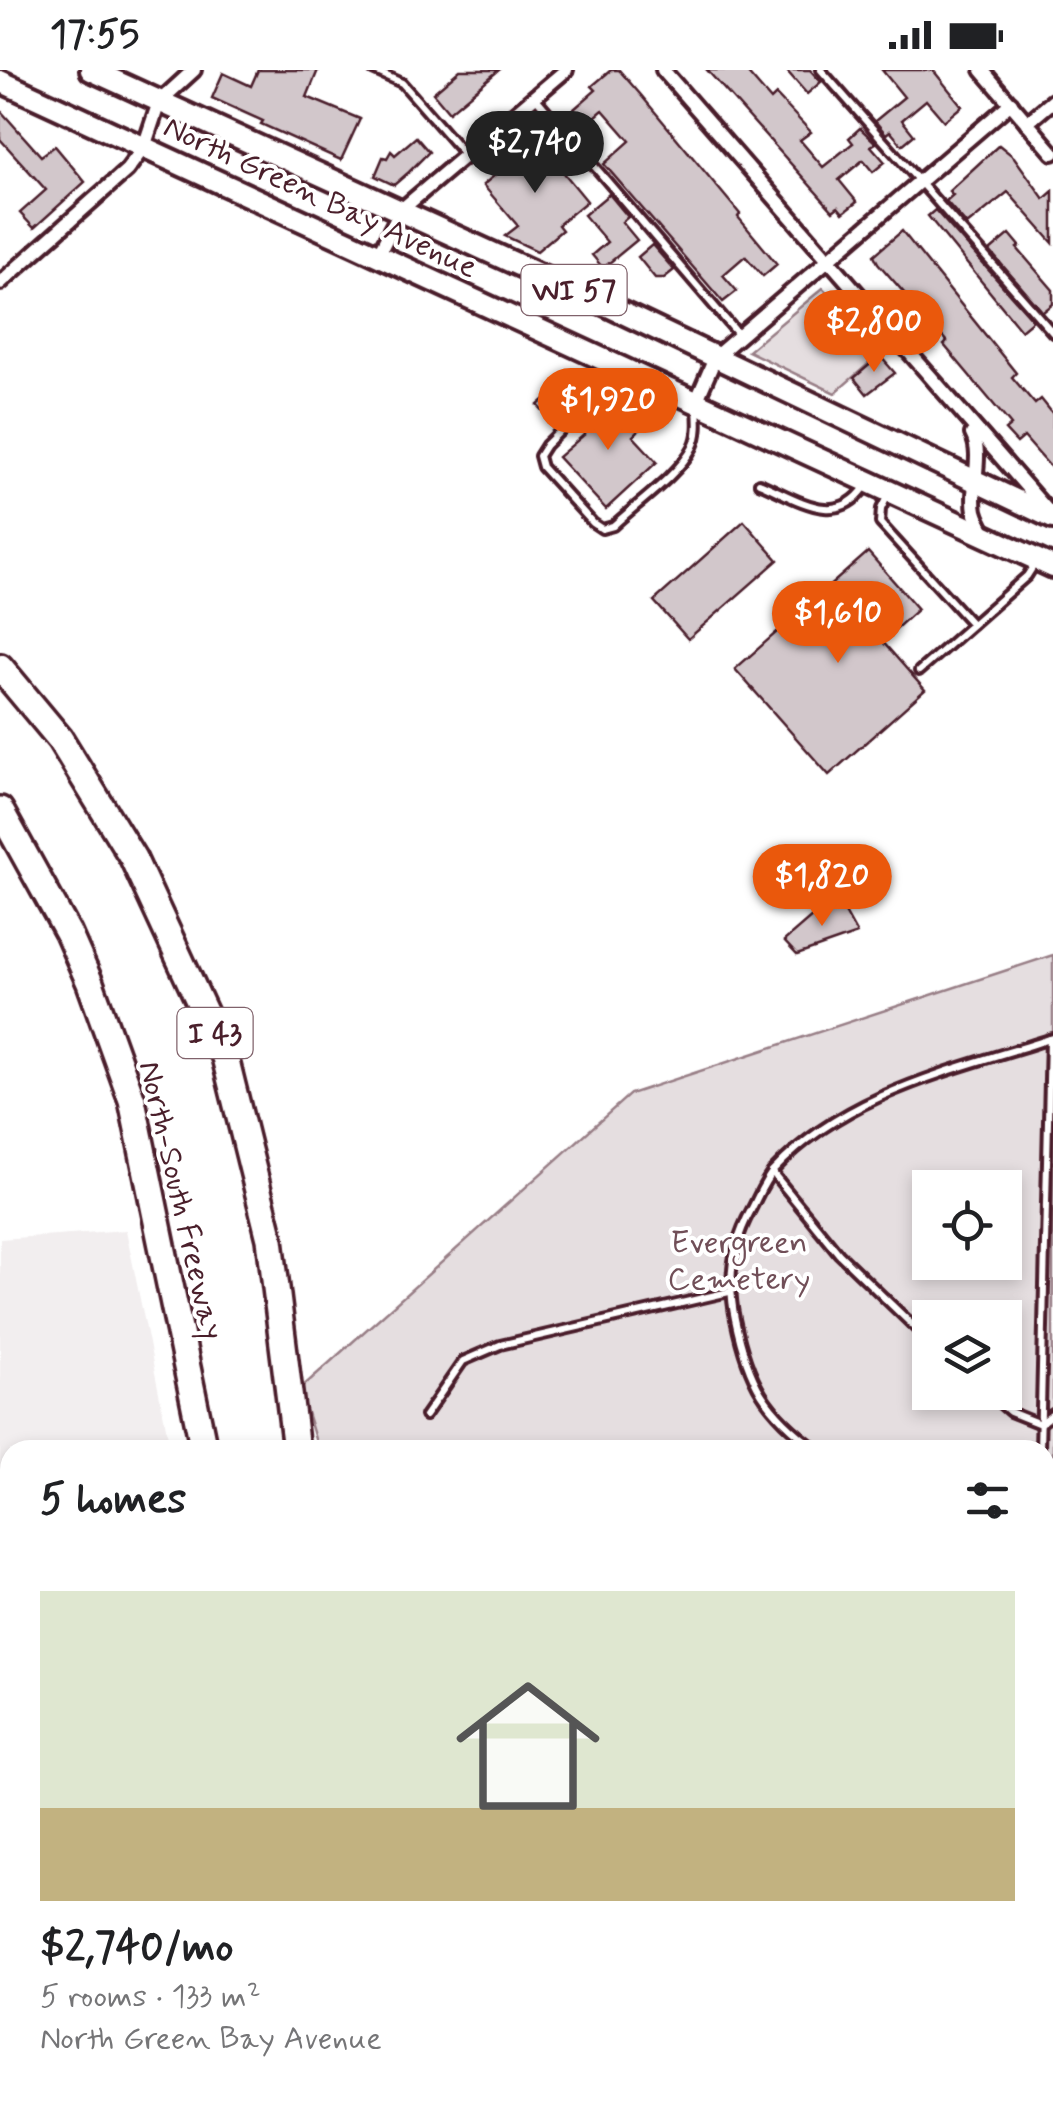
<!DOCTYPE html>
<html lang="en">
<head>
<meta charset="utf-8">
<style>
	:root { --surface:#fff; --page:#f6f6f6; --text:#202124; --muted:#757577; --line:#e0e0e0; --accent:#ea580c }
	body { margin:0; font-family:Mynerve,sans-serif; background:var(--page); color:var(--text); height:100vh; display:flex; flex-direction:column; font-size:38px; white-space:nowrap }
	* { box-sizing:border-box; margin:0 }
	p { font-size:32px; color:var(--muted) }
	.icon { flex:none; width:55px; height:55px; fill:none; stroke:currentColor; stroke-width:2; stroke-linecap:round; stroke-linejoin:round }
	.map { position:relative; flex:1; overflow:hidden }
	.drawer { position:absolute; left:0px; top:1370px; width:1055px; height:672px; display:flex; flex-direction:column; background:var(--surface); border-radius:30px 30px 0 0; box-shadow:0 5px 15px #0003 }
	.drawer>* { flex:none }
	.tools { position:absolute; left:912px; top:1100px; display:grid; gap:20px }
	.tools a { display:grid; place-items:center; width:110px; height:110px; border-radius:0px; background:var(--surface); box-shadow:0 5px 15px #0003; font-size:50px }
	.price { position:absolute; translate:-50% -85px; padding:0 22px; border-radius:35px; background:var(--accent); color:#fff; font-size:32px; line-height:65px; filter:drop-shadow(0 2px 5px #0008) }
	.price::after { content:''; position:absolute; left:50%; top:60px; width:30px; height:22px; margin-left:-15px; background:inherit; clip-path:polygon(0 0,100% 0,50% 100%) }
	.price.selected { background:#222; color:#fff }
	ul { padding:0; list-style:none }
	li { display:grid; align-content:center; gap:20px; height:530px; padding:0 40px }
	li+li { border-top:2px solid var(--line) }
	li span { display:grid; place-items:center; height:310px; border-radius:0px; color:#555 }
	li>.icon { margin-inline-start:auto }
	span .icon { width:180px; height:180px; fill:#fffc; stroke-width:1 }
	li b { font-size:42px }
	h2 { display:flex; justify-content:space-between; align-items:center; height:120px; padding:0 40px; font-size:42px }
	.status { display:flex; justify-content:space-between; align-items:center; height:70px; padding:0 50px; background:var(--surface); direction:ltr }
	.status svg { height:28px; fill:currentColor }
	.map>svg:first-child { display:block }
</style>
</head>
<body>
<div class="status"><b>17:55</b><svg viewBox="0 0 49 12"><path d="M0 12V9h3v3zM5 12V6h3v6zM10 12V3h3v9zM15 12V0h3v12zM26 1h20v11H26zM47 4h2v5h-2z"/></svg></div>
<div class="map">
<svg width="1053" height="2041" viewBox="0 0 1053 2041">
	<rect width="100%" height="100%" fill="#fff"/>
	<filter id="ink" filterUnits="userSpaceOnUse"><feTurbulence type="fractalNoise" baseFrequency=".01" numOctaves="2"/><feDisplacementMap in="SourceGraphic" scale="20" xChannelSelector="R" yChannelSelector="G"/><feConvolveMatrix kernelMatrix="1 2 1 2 8 2 1 2 1" color-interpolation-filters="sRGB"/></filter>
	<g filter="url(#ink)">
		<g fill="#f2eeef">
			<path d="M126,1160L169,1372L160,1380H10V1512L0,1521V1169Z"/>
			<path d="M163,2033H246L249,2041H154Z"/>
			<path d="M743,2033L750,2041H467L465,2033Z"/>
		</g>
		<g fill="#e5dee0" stroke="#987e86" stroke-width="2.5" fill-rule="evenodd">
			<path d="M823,218L881,283L835,323L748,281Z"/>
			<path d="M1053,885V1662L1045,1669V1380L318,1379L300,1319L630,1024ZM930,1118H1005V1192H930ZM930,1248H1005V1322H930Z"/>
		</g>
		<g fill="#d2c7cb" stroke="#4a1f2b" stroke-width="2.5">
			<path d="M258,0H318L307,27L360,49L341,90L261,54L263,51L212,28L223,3L251,16Z"/>
			<path d="M460,0H499L449,42L433,23Z"/>
			<path d="M611,0H619L640,24L740,144L738,147L777,194L763,206L745,186L723,205L737,221L723,232L604,94L630,71L603,40L579,61L566,46L596,20L592,16Z"/>
			<path d="M707,0H745L771,30L776,25L811,62L800,70L823,97L853,73L849,68L860,58L876,73L871,76L885,92L873,102L863,90L839,110L857,132L843,143L838,137L833,141Z"/>
			<path d="M786,0H810L821,12L807,24Z"/>
			<path d="M882,0H933L962,36L944,51L926,30L902,50L914,65L902,75L890,61L886,64L875,51L904,27Z"/>
			<path d="M0,40L41,86L55,76L85,112L34,158L20,143L46,120L0,69Z"/>
			<path d="M416,67L429,82L409,102L394,115L375,106L383,87L387,88L391,81L395,85Z"/>
			<path d="M537,70L587,131L558,155L562,160L537,181L505,166L518,156L483,115Z"/>
			<path d="M999,75L1014,87L1044,129L1053,121V173L1008,122L967,155L946,131L953,125L949,121Z"/>
			<path d="M609,124L628,147L622,152L637,170L603,198L592,185L607,172L584,145Z"/>
			<path d="M935,140L1033,250L1021,260L928,146Z"/>
			<path d="M902,161L1016,303L1012,307L1035,334L1041,329L1053,344V400L1024,367L1017,373L1005,360L1011,355L944,275L947,272L878,193L874,185Z"/>
			<path d="M1010,164L1020,176L1017,178L1053,220V234L1043,242L990,181Z"/>
			<path d="M652,175L674,200L664,208H655L638,187Z"/>
			<path d="M880,286L895,303L867,324L854,308Z"/>
			<path d="M575,303L588,311L591,321L567,345L565,343L554,353L538,335Z"/>
			<path d="M601,330L615,331L614,352L628,339L643,356L633,366L657,392L606,439L558,387L585,364L576,355Z"/>
			<path d="M744,451L778,490L688,569L654,531Z"/>
			<path d="M868,482L918,539L882,571L925,620L829,705L735,599Z"/>
			<path d="M836,826L857,864L797,885L784,871Z"/>
		</g>
		<g fill="none" stroke-linecap="round" stroke-linejoin="round">
			<defs>
				<g id="lane">
					<path d="M373,0L402,13L465,85"/>
					<path d="M821,0L1053,263"/>
					<path d="M535,27L738,264"/>
					<path d="M615,301L610,312L546,375L539,386L542,397L593,453L602,459L613,456C636,434 679,405 693,377C699,365 698,351 697,338"/>
					<path d="M759,413C796,428 836,459 865,417"/>
					<path d="M889,423L881,439L880,453L972,554"/>
					<path d="M919,601L1027,506L1034,495"/>
					<path d="M772,1102L839,1184L930,1272"/>
					<path d="M987,1322L1010,1342L1040,1354L1053,1344"/>
					<path d="M425,1346L463,1291L500,1275L729,1222"/>
					<path d="M818,1380C765,1342 748,1312 735,1249C727,1211 732,1174 751,1140C758,1127 764,1111 774,1100C847,1022 955,1000 1053,968"/>
					<path d="M1040,1380L1050,969"/>
					<path d="M1045,1449L1053,1450"/>
					<path d="M0,1560L10,1551"/>
					<path d="M0,1573L9,1590"/>
					<path d="M0,1929L10,1941"/>
					<path d="M0,2013L10,2004"/>
					<path d="M87,2032L94,2041"/>
					<path d="M753,2032L760,2041"/>
					<path d="M44,2041L54,2032"/>
					<path d="M105,2041L114,2032"/>
				</g>
				<g id="street">
					<path d="M663,0L1046,439"/>
					<path d="M982,0L1053,83"/>
					<path d="M1027,53L1053,31"/>
					<path d="M378,185L401,140L566,0"/>
					<path d="M0,213L127,100L144,77L159,32L194,0"/>
					<path d="M696,332L716,286L1011,33"/>
					<path d="M972,364C984,386 970,416 975,441C977,449 982,458 986,465"/>
					<path d="M1045,1884L1053,1877"/>
					<path d="M856,2041L866,2032"/>
				</g>
				<g id="primary">
					<path d="M91,0L606,235L1053,448"/>
					<path d="M0,11L1053,497"/>
				</g>
				<g id="highway">
					<path d="M0,597L60,669L133,788L225,987L270,1169L296,1380"/>
					<path d="M0,740L68,863L90,913L132,1030L204,1380"/>
					<path d="M304,2032L305,2041"/>
					<path d="M324,2032L326,2041"/>
					<path d="M409,2032L411,2041"/>
				</g>
			</defs>
			<use href="#lane" stroke="#4a1f2b" stroke-width="14"/>
			<use href="#street" stroke="#4a1f2b" stroke-width="20"/>
			<use href="#primary" stroke="#4a1f2b" stroke-width="28"/>
			<use href="#highway" stroke="#4a1f2b" stroke-width="32"/>
			<use href="#lane" stroke="#fff" stroke-width="6"/>
			<use href="#street" stroke="#fff" stroke-width="12"/>
			<use href="#primary" stroke="#fff" stroke-width="20"/>
			<use href="#highway" stroke="#fff" stroke-width="25"/>
		</g>
	</g>
	<g text-anchor="middle" stroke-width="8" stroke-linejoin="round" paint-order="stroke">
		<g fill="#fff" stroke="#80626b" stroke-width="2.5">
			<rect x="521.5" y="195" width="105" height="50" rx="8"/>
			<rect x="177.5" y="938" width="75" height="50" rx="8"/>
		</g>
		<g font-size="30" font-weight="bold" fill="#4a1f2b">
			<text x="574" y="230">WI 57</text>
			<text x="215" y="973">I 43</text>
		</g>
		<g font-size="32" fill="#4a1f2b" stroke="#fff">
			<text transform="translate(321 126) rotate(25)" y="11">North Green Bay Avenue</text>
			<text transform="translate(182 1130) rotate(77)" y="11">North-South Freeway</text>
		</g>
		<g font-size="32" fill="#714f58" stroke="#fff">
			<text x="739" y="1182">Evergreen<tspan x="739" dy="37">Cemetery</tspan></text>
		</g>
	</g>
</svg>
<div class="tools">
<a><svg class="icon" aria-label="locate" viewBox="0 0 24 24"><circle cx="12" cy="12" r="6"/><path d="M12 2v4M12 18v4M2 12h4M18 12h4"/></svg></a>
<a><svg class="icon" aria-label="layers" viewBox="0 0 24 24"><path d="M12 4l9 5-9 5-9-5zM3 14l9 5 9-5"/></svg></a>
</div>
<b class="price selected" style="left:535px;top:126px">$2,740</b>
<b class="price" style="left:874px;top:305px">$2,800</b>
<b class="price" style="left:608px;top:383px">$1,920</b>
<b class="price" style="left:838px;top:596px">$1,610</b>
<b class="price" style="left:822px;top:859px">$1,820</b>
<section class="drawer">
<h2>5 homes<svg class="icon" aria-label="filters" viewBox="0 0 24 24"><path d="M4 7h16M4 17h16"/><circle cx="9" cy="7" r="2"/><circle cx="15" cy="17" r="2"/></svg></h2>
<ul>
<li><span style="background:linear-gradient(#dfe7d0 70%,#c2b280 0)"><svg class="icon" aria-label="home" viewBox="0 0 24 24"><path d="M3 11l9-7 9 7M6 9v11h12V9"/></svg></span><div><b>$2,740/mo</b><p>5 rooms · 133 m²</p><p>North Green Bay Avenue</p></div></li>
</ul>
</section>
</div>
</body>
</html>
